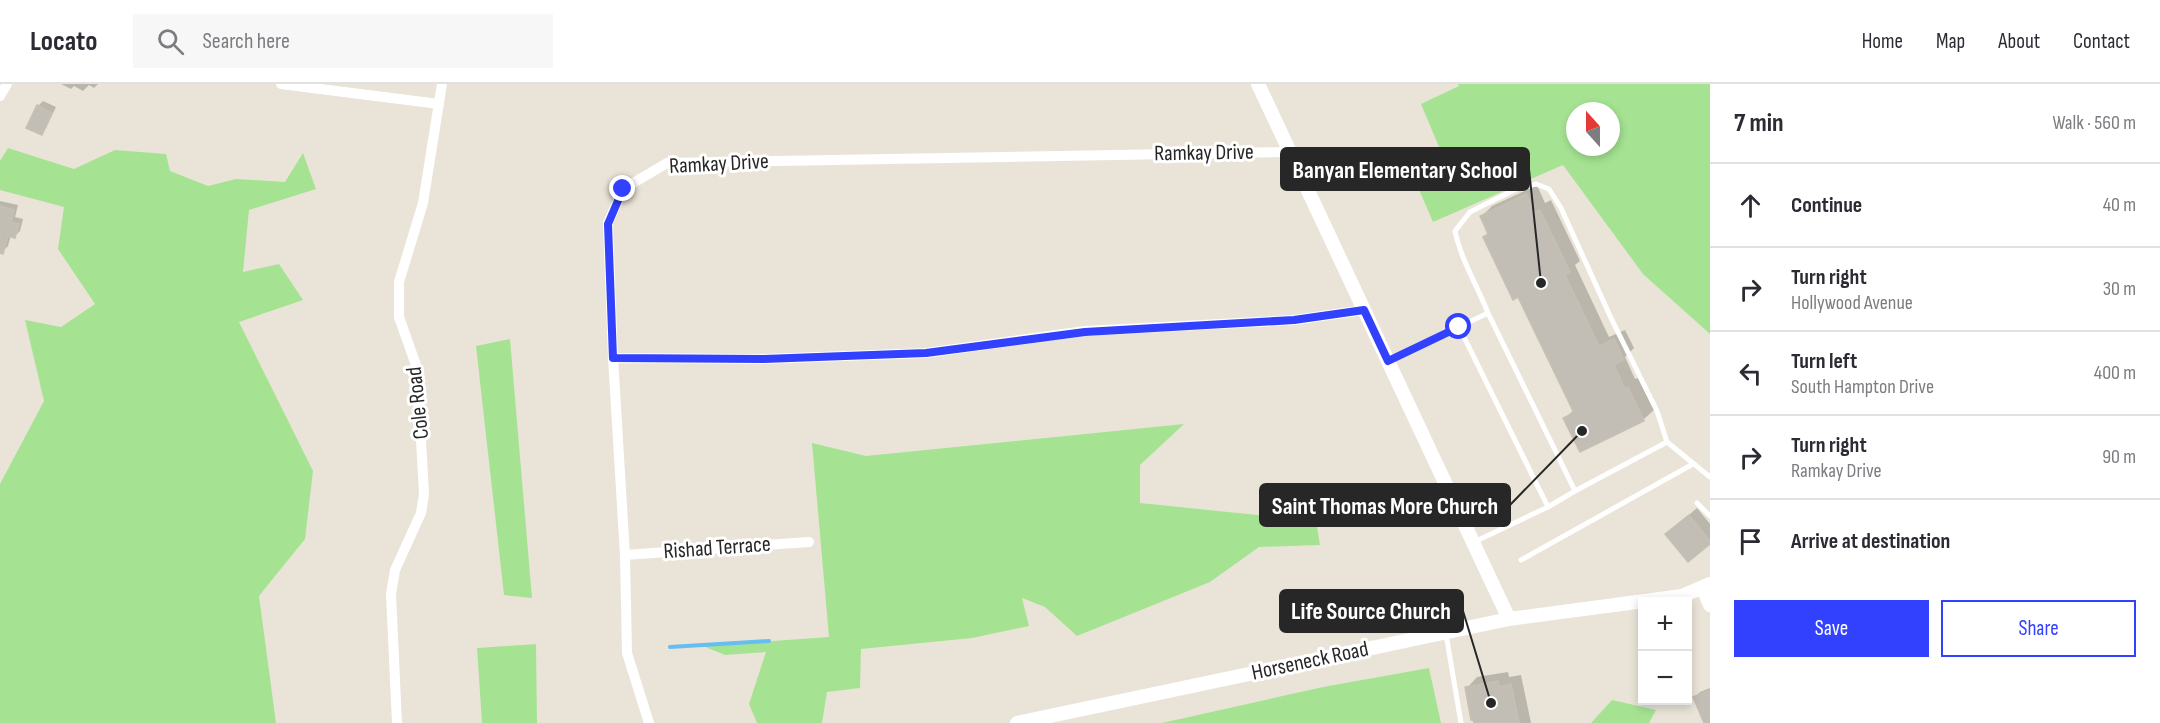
<!DOCTYPE html>
<meta charset="utf-8">
<style>
:root{--surface:#fff;--page:#f7f7f7;--text:#2b2b33;--muted:#7c7c81;--line:#e1e1e2;--accent:#3141fe}
body{margin:0;font-family:"Sofia Sans Condensed",sans-serif;background:var(--page);color:var(--text)}
.controls{position:absolute;right:18px;bottom:18px;display:grid;overflow:hidden;border-radius:0px;box-shadow:0 3px 9px #0003}
.controls button{width:54px;height:54px;display:grid;place-items:center;padding:0;border:0;border-bottom:2px solid var(--line);background:var(--surface);color:var(--text);font:30px sans-serif}
.compass{position:absolute;left:1566px;top:18px;width:54px;height:54px;border-radius:50%;background:var(--surface);box-shadow:0 3px 9px #0003;rotate:339deg}
.stop{position:absolute;width:18px;height:18px;margin:-14px;border:4px solid #3141fe;border-radius:50%;background:#fff}
.stop.end{background:#3141fe;border-color:#fff;box-shadow:0 2px 6px #0008}
.list{margin:0;padding:0;list-style:none}
h2{display:flex;justify-content:space-between;align-items:center;height:78px;margin:0;padding:0 24px;font-size:26px}
h2 small{font-size:20px;font-weight:400;color:var(--muted)}
.list li{display:grid;grid-template-columns:39px 1fr auto;gap:18px;align-items:center;box-sizing:border-box;height:84px;padding:0 24px;border-top:2px solid var(--line)}
.list b{display:block;font-size:22px;white-space:nowrap}
.list p{margin:0;font-size:20px;white-space:nowrap;color:var(--muted)}
.list em{font-size:20px;font-style:normal;color:var(--muted)}
.actions{display:flex;gap:12px;padding:18px 24px}
.actions a{flex:1;padding:14px 0;border:2px solid var(--accent);border-radius:0px;text-align:center;font-size:21px;color:var(--accent)}
.actions .main{background:var(--accent);color:#fff}
.icon{flex:none;width:33px;height:33px;fill:none;stroke:currentColor;stroke-width:2;stroke-linecap:round;stroke-linejoin:round}
.map{position:relative;flex:none;width:1710px;height:639px;overflow:hidden}
header{display:flex;align-items:center;gap:36px;box-sizing:border-box;height:84px;padding:0 30px;background:var(--surface);border-bottom:2px solid var(--line)}
header strong{font-size:28px}
nav{display:flex;gap:33px;margin-inline-start:auto;font-size:21px}
.search{width:420px;height:54px;background:var(--page);display:flex;align-items:center;gap:15px;box-sizing:border-box;padding:0 21px;border-radius:0px;color:var(--muted);font-size:22px}
main{display:flex}
aside{flex:1;background:var(--surface)}
.map>svg:first-child{display:block}
.green{fill:#a5e392;fill-rule:evenodd}
.shadow{fill:#0003}
.lines{fill:none;stroke-linecap:round;stroke-linejoin:round}
.stream{stroke:#66bdf1;stroke-width:4}
.building{fill:#c2beb5;stroke:#c5c0b2;stroke-width:1.5}
.service{stroke:#fff;stroke-width:5}
.minor{stroke:#fff;stroke-width:10}
.tertiary{stroke:#fff;stroke-width:14}
.route{stroke:#3141fe;stroke-width:8}
.labels{text-anchor:middle;dominant-baseline:central;stroke-width:6;stroke-linejoin:round;paint-order:stroke}
.street-label{font-size:22px;fill:#272727;stroke:#fff}
.leader{fill:none;stroke:#272727;stroke-width:2}
.callout-dot{fill:#272727;stroke:#fff;stroke-width:2}
.callout{fill:#272727;stroke:#272727;stroke-width:2}
.callout-label{font-size:24px;text-anchor:middle;font-weight:bold;fill:#fff}
</style>
<header>
<strong>Locato</strong>
<div class="search"><svg class="icon" aria-label="search" viewBox="0 0 24 24"><circle cx="10" cy="10" r="6"/><path d="M15 15l6 6"/></svg>Search here</div>
<nav><a>Home</a><a>Map</a><a>About</a><a>Contact</a></nav>
</header>
<main>
<div class="map">
<svg width="1710" height="639" viewBox="0 0 1710 639">
<rect width="100%" height="100%" fill="#eae4d8"/>
<path class="green" d="M1458,0H1710V250L1643,190L1563,81L1433,138L1410,85L1442,70L1421,20L1459,2ZM1575,27H1611V63H1575Z
M8,64L74,85L115,66L166,70L170,87L208,102L236,95L285,98L303,69L316,105L249,126L243,188L279,180L303,216L239,238L313,387L305,455L259,512L276,639H0V400L44,317L25,236L61,243L95,220L58,165L64,123L0,106V77Z
M510,255L532,514L504,511L476,262Z
M1184,340L1140,381V419L1316,437L1320,461L1259,463L1210,498L1077,552L1045,523L1022,514L1029,542L972,554L861,565L860,604L827,608L822,639H757L749,620L766,568L725,571L703,562L829,553L812,359L866,372Z
M536,560L537,639H482L477,564Z
M1429,584L1441,639H1162L1323,603Z
M1612,616L1656,626L1649,639H1591Z"/>
<path class="shadow" d="M61,0H98L94,4L89,1L83,7L74,2L71,5Z
M43,17L56,23L46,44L42,49L38,22Z
M1537,101L1545,119L1551,116L1580,177L1575,181L1609,253L1625,246L1634,264L1625,273L1635,295L1638,294L1654,326L1643,336L1565,334L1574,326L1519,211L1485,153L1489,149L1481,133L1492,122Z
M0,117L18,121L15,133L23,135L20,147L15,152L11,151L8,162L3,167L0,166Z
M1697,424L1710,440V458L1675,443Z
M1508,588L1509,593L1521,591L1531,639H1475L1467,604L1477,593Z
M1710,604V632L1695,613L1700,608Z"/>
<g class="lines">
<path class="stream" d="M670,563L769,557"/>
</g>
<path class="building" d="M37,21L52,29L42,51L26,44Z
M1526,110L1535,128L1540,126L1570,188L1565,191L1599,262L1614,255L1624,276L1614,281L1625,305L1628,303L1644,337L1580,368L1563,334L1574,329L1518,213L1513,216L1483,153L1488,150L1480,132Z
M0,122L14,126L11,138L19,140L15,154L8,152L3,170L0,169Z
M1689,431L1710,457V460L1688,478L1665,450Z
M1498,597L1499,603L1511,600L1519,639H1474L1473,636H1471L1465,603Z
M1710,606V639H1704L1693,613Z"/>
<g class="lines">
<path class="service" d="M1488,229C1477,201 1461,176 1455,147L1470,128L1516,105L1536,100L1549,105L1561,124L1611,234L1657,327L1667,358
M1459,243L1548,423L1575,407
M1390,276L1488,229L1575,407L1667,358L1710,393
M1697,419L1710,432
M1474,458L1548,423
M1521,476L1693,380
M1446,550L1461,639"/>
<path class="minor" d="M281,0L439,20
M0,12L7,0
M613,274L764,275L926,269L1085,247L1294,236L1364,226
M625,471L809,458
M397,639L391,510L395,486L421,429L424,410L417,284L399,233V198L423,119L442,0
M649,639L627,569L625,471L613,274L608,139L623,105L667,79L1290,68"/>
<path class="tertiary" d="M1258,0L1509,535
M1703,504L1710,521
M1017,639L1509,535L1682,512L1710,500"/>
</g>
<g class="lines">
<path class="route" d="M623,105L608,140L613,274L764,275L926,269L1085,248L1294,236L1364,226L1388,277L1459,243"/>
</g>
<g class="labels">
<g class="street-label">
<text transform="translate(1204 69) rotate(-1)">Ramkay Drive</text>
<text transform="translate(719 80) rotate(-3)">Ramkay Drive</text>
<text transform="translate(418 319) rotate(-96)">Cole Road</text>
<text transform="translate(717 464) rotate(-4)">Rishad Terrace</text>
<text transform="translate(1310 577) rotate(-12)">Horseneck Road</text>
</g>
</g>
<path class="leader" d="M1541 199L1529 85M1582 347L1510 421M1491 619L1463 527"/>
<g class="callout-dot">
<circle cx="1541" cy="199" r="6"/>
<circle cx="1582" cy="347" r="6"/>
<circle cx="1491" cy="619" r="6"/>
</g>
<g class="callout">
<rect x="1281" y="64" width="248" height="42" rx="6"/>
<rect x="1260" y="400" width="250" height="42" rx="6"/>
<rect x="1280" y="506" width="183" height="42" rx="6"/>
</g>
<g class="callout-label">
<text x="1405" y="94">Banyan Elementary School</text>
<text x="1385" y="430">Saint Thomas More Church</text>
<text x="1371" y="535">Life Source Church</text>
</g>
</svg>
<div class="controls">
<button>+</button>
<button>−</button>
</div>
<svg class="compass" viewBox="-18 -18 36 36"><path d="M0-13l5 13h-10z" fill="#e53935"/><path d="M0 13l5-13h-10z" fill="#7c7c81"/></svg>
<div class="stop" style="left:1459px;top:243px"></div>
<div class="stop end" style="left:623px;top:105px"></div>
</div>
<aside>
<h2>7 min<small>Walk · 560 m</small></h2>
<ul class="list">
<li><svg class="icon" aria-label="ahead" viewBox="0 0 24 24"><path d="M12 20V5M6 11l6-6 6 6"/></svg><div><b>Continue</b></div><em>40 m</em></li>
<li><svg class="icon" aria-label="right" viewBox="0 0 24 24"><path d="M7 20v-9h11M14 6l5 5-5 5"/></svg><div><b>Turn right</b><p>Hollywood Avenue</p></div><em>30 m</em></li>
<li><svg class="icon" aria-label="left" viewBox="0 0 24 24"><path d="M17 20v-9H6M10 6l-5 5 5 5"/></svg><div><b>Turn left</b><p>South Hampton Drive</p></div><em>400 m</em></li>
<li><svg class="icon" aria-label="right" viewBox="0 0 24 24"><path d="M7 20v-9h11M14 6l5 5-5 5"/></svg><div><b>Turn right</b><p>Ramkay Drive</p></div><em>90 m</em></li>
<li><svg class="icon" aria-label="arrive" viewBox="0 0 24 24"><path d="M6 21V4h12l-3 4 3 4H6"/></svg><div><b>Arrive at destination</b></div></li>
</ul>
<div class="actions"><a class="main">Save</a><a>Share</a></div>
</aside>
</main>
